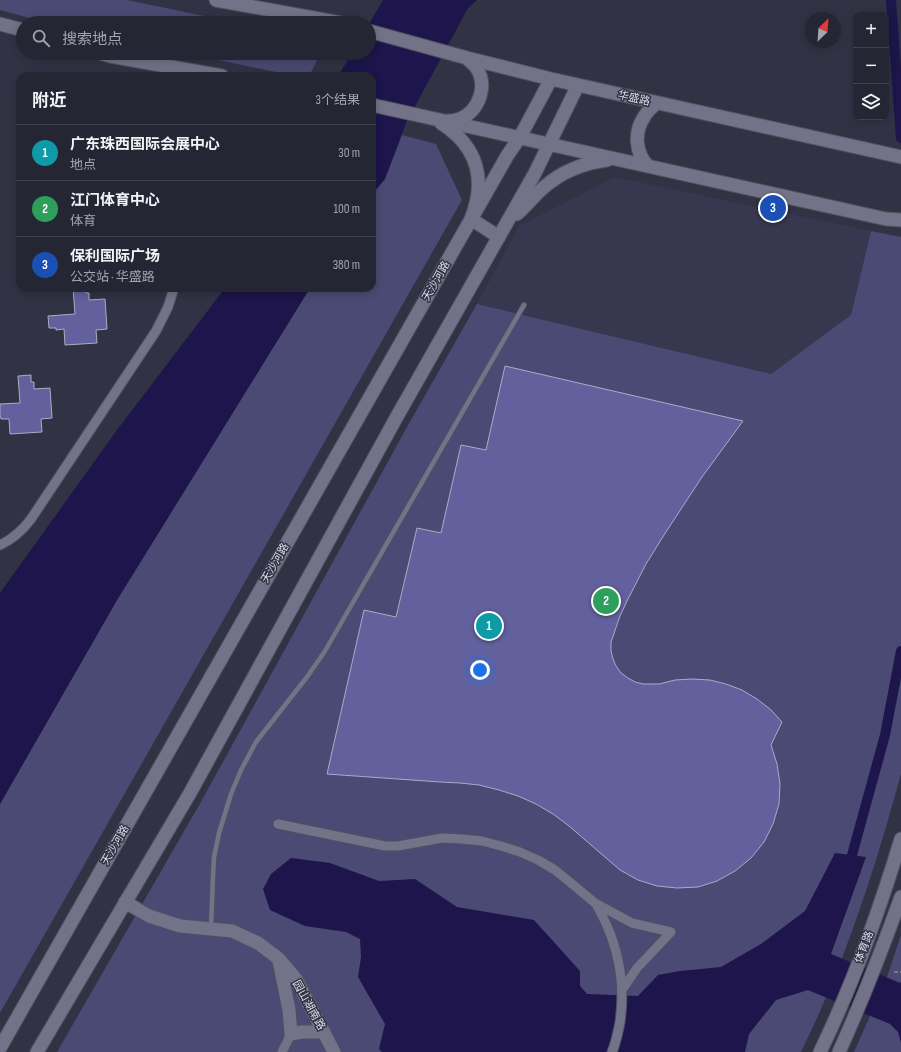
<!DOCTYPE html>
<html lang="zh">
<meta charset="utf-8">
<style>
:root{--surface:#252633;--page:#31323f;--text:#f1f3f6;--muted:#a3a5ac;--line:#42434e;--accent:#8c9099}
body{margin:0;font-family:"Sofia Sans Condensed","Noto Sans SC",sans-serif;background:var(--page);color:var(--text)}
.controls{position:absolute;right:12px;top:12px;display:grid;overflow:hidden;border-radius:8px;box-shadow:0 2px 10px #0003}
.controls button{width:36px;height:36px;display:grid;place-items:center;padding:0;border:0;border-bottom:1px solid var(--line);background:var(--surface);color:var(--text);font:20px sans-serif}
.compass{position:absolute;left:805px;top:12px;width:36px;height:36px;border-radius:50%;background:var(--surface);box-shadow:0 2px 10px #0003;rotate:25deg}
.you{position:absolute;left:480px;top:670px;width:14px;height:14px;margin:-10px;border:3px solid #fff;border-radius:50%;background:#1a73e8;box-shadow:0 0 0 6px #1a73e833}
.badge{display:grid;place-items:center;width:26px;height:26px;border-radius:50%;background:var(--accent);color:#fff;font-size:13px;font-weight:700}
.pin{position:absolute;translate:-50% -50%;border:2px solid #fff;box-shadow:0 1px 4px #0006}
.list{margin:0;padding:0;list-style:none}
h2{display:flex;justify-content:space-between;align-items:center;height:52px;margin:0;padding:0 16px;font-size:17px}
h2 small{font-size:13px;font-weight:400;color:var(--muted)}
.list li{display:grid;grid-template-columns:26px 1fr auto;gap:12px;align-items:center;box-sizing:border-box;height:56px;padding:0 16px;border-top:1px solid var(--line)}
.list b{display:block;font-size:15px;white-space:nowrap}
.list p{margin:0;font-size:13px;white-space:nowrap;color:var(--muted)}
.list em{font-size:13px;font-style:normal;color:var(--muted)}
.icon{flex:none;width:22px;height:22px;fill:none;stroke:currentColor;stroke-width:2;stroke-linecap:round;stroke-linejoin:round}
.map{position:relative;flex:none;width:901px;height:1052px;overflow:hidden}
.search{position:absolute;background:var(--surface);box-shadow:0 2px 10px #0003;left:16px;top:16px;width:360px;height:44px;display:flex;align-items:center;gap:10px;box-sizing:border-box;padding:0 14px;border-radius:22px;color:var(--muted);font-size:15px}
.panel{position:absolute;background:var(--surface);box-shadow:0 2px 10px #0003;left:16px;top:72px;width:360px;height:220px;border-radius:12px}
.map>svg:first-child{display:block}
.built{fill:#373750}
.green{fill:#4a4a74}
.water{fill:#1d154b}
.lines{fill:none;stroke-linecap:round;stroke-linejoin:round}
.canal{stroke:#1d154b;stroke-width:10}
.building{fill:#62619e;stroke:#abacc4}
.lane-casing{stroke:#50505f;stroke-width:6}
.street-casing{stroke:#50505f;stroke-width:11}
.secondary-casing{stroke:#50505f;stroke-width:15}
.path{stroke:#888998;stroke-width:1.5;stroke-dasharray:4 2;stroke-linecap:butt}
.lane{stroke:#727388;stroke-width:4.5}
.street{stroke:#727388;stroke-width:9}
.secondary{stroke:#727388;stroke-width:13}
.labels{text-anchor:middle;dominant-baseline:central;stroke-width:3;stroke-linejoin:round;paint-order:stroke}
.street-label{font-size:11px;fill:#dcdde9;stroke:#313244}
</style>
<div class="map">
<svg width="901" height="1052" viewBox="0 0 901 1052">
<rect width="100%" height="100%" fill="#313244"/>
<path class="built" d="M615,177L871,231L851,315L771,374L477,304L519,226Z"/>
<path class="green" d="M0,0H127L238,23H48L0,10Z
M184,53H321L309,76H295Z
M402,135L436,144L462,200L0,1013V804L117,600L310,288H372V194L385,179Z
M871,231L901,237V774C875,869 845,963 801,1052H57L202,800L407,427L477,304L771,374L851,315Z
M901,935V1052H854L886,980Z"/>
<path class="water" d="M383,0H477L468,8L406,123L385,179L372,194V76H338L352,53H369V24Z
M222,288H310L117,600L0,804V593L117,430L222,292Z
M835,853L866,857L831,954L900,983L901,982V1043L898,1032L890,1024L808,990L776,1000L749,1034L745,1052H382L379,1049L385,1024L358,977L361,957L360,939L346,932L305,926L270,910L263,889L271,874L291,858L330,863L379,881L415,879L457,907L534,920L580,971V986L587,994L638,996L658,975L680,971L721,967L761,944L805,911Z"/>
<g class="lines">
<path class="canal" d="M891,0L901,138
M852,855L885,735L901,651"/>
</g>
<path class="building" d="M73,288H86V293H89V300L105,299L107,329L96,330L97,343L65,345L64,329L56,330V328H49L48,316L75,314Z
M505,366L743,421L702,477L664,535L646,564L628,599L620,616L611,642V651L613,659L616,666L621,673L628,678L635,682L643,684H659L675,680L692,679L710,680L726,684L742,690L757,699L771,710L782,722L771,745L777,764L780,784L779,804L773,824L764,842L751,858L735,871L717,881L698,887L677,888L657,886L638,880L620,870L569,826L553,814L536,804L518,796L499,790L479,785L460,783L440,782L327,774L364,610L396,617L417,528L441,533L461,445L486,450Z
M31,375V382H34V389L50,388L52,418L41,419L42,432L10,434L9,419H1V417H0V404L20,403L18,376Z"/>
<g class="lines">
<g class="lane-casing">
<path id="lane" d="M211,927L213,876L214,857L219,833L231,794L241,770L256,742L307,677L325,651L524,305"/>
</g>
<g class="street-casing">
<path id="street" d="M0,545C13,539 22,531 31,519L156,331L168,307L174,288
M278,824L385,846H398L442,838L462,839L482,841L501,846L520,852L538,860L555,870L571,883L595,903L632,923L671,932L637,968L622,990
M596,904C617,940 626,980 620,1022C618,1032 616,1043 612,1052
M282,1052L291,1034"/>
</g>
<g class="secondary-casing">
<path id="secondary" d="M216,0L341,23
M0,24L23,30
M369,31L467,58L551,79L901,157
M100,53L110,56L222,76
M372,105L886,219L901,220
M448,121C452,121 457,120 460,119C480,110 488,85 476,67C473,63 469,61 467,58
M441,123C477,146 487,179 471,219L499,237
M648,166C635,153 634,132 644,117C647,111 652,107 657,103
M517,214C526,206 534,196 543,188C561,172 583,163 607,160
M125,902L149,916L180,926L232,931L258,943L279,959L296,979L334,1052
M279,961L289,1010L291,1034L302,1032H324
M0,1048L507,156L520,137L551,79
M37,1052L190,793L395,420L535,173L578,85
M820,1052C853,984 879,912 901,839
M839,1052C862,1001 882,950 901,897"/>
</g>
<path class="path" d="M894,972H901"/>
<use href="#lane" class="lane"/>
<use href="#street" class="street"/>
<use href="#secondary" class="secondary"/>
</g>
<g class="labels">
<g class="street-label">
<text transform="translate(634 98) rotate(13)">华盛路</text>
<text transform="translate(436 281) rotate(-60)">天沙河路</text>
<text transform="translate(275 563) rotate(-60)">天沙河路</text>
<text transform="translate(115 845) rotate(-60)">天沙河路</text>
<text transform="translate(864 947) rotate(-69)">体育路</text>
<text transform="translate(309 1005) rotate(61)">园山湖南路</text>
</g>
</g>
</svg>
<div class="controls">
<button>+</button>
<button>−</button>
<button><svg class="icon" aria-label="layers" viewBox="0 0 24 24"><path d="M12 4l9 5-9 5-9-5zM3 14l9 5 9-5"/></svg></button>
</div>
<svg class="compass" viewBox="-18 -18 36 36"><path d="M0-13l5 13h-10z" fill="#e53935"/><path d="M0 13l5-13h-10z" fill="#a3a5ac"/></svg>
<div class="you"></div>
<div class="pin badge" style="left:489px;top:626px;background:#0f9aa8">1</div>
<div class="pin badge" style="left:606px;top:601px;background:#2e9e5b">2</div>
<div class="pin badge" style="left:773px;top:208px;background:#1a4fb4">3</div>
<div class="search"><svg class="icon" aria-label="search" viewBox="0 0 24 24"><circle cx="10" cy="10" r="6"/><path d="M15 15l6 6"/></svg>搜索地点</div>
<section class="panel">
<h2>附近<small>3个结果</small></h2>
<ul class="list">
<li><span class="badge" style="background:#0f9aa8">1</span><div><b>广东珠西国际会展中心</b><p>地点</p></div><em>30 m</em></li>
<li><span class="badge" style="background:#2e9e5b">2</span><div><b>江门体育中心</b><p>体育</p></div><em>100 m</em></li>
<li><span class="badge" style="background:#1a4fb4">3</span><div><b>保利国际广场</b><p>公交站 · 华盛路</p></div><em>380 m</em></li>
</ul>
</section>
</div>
